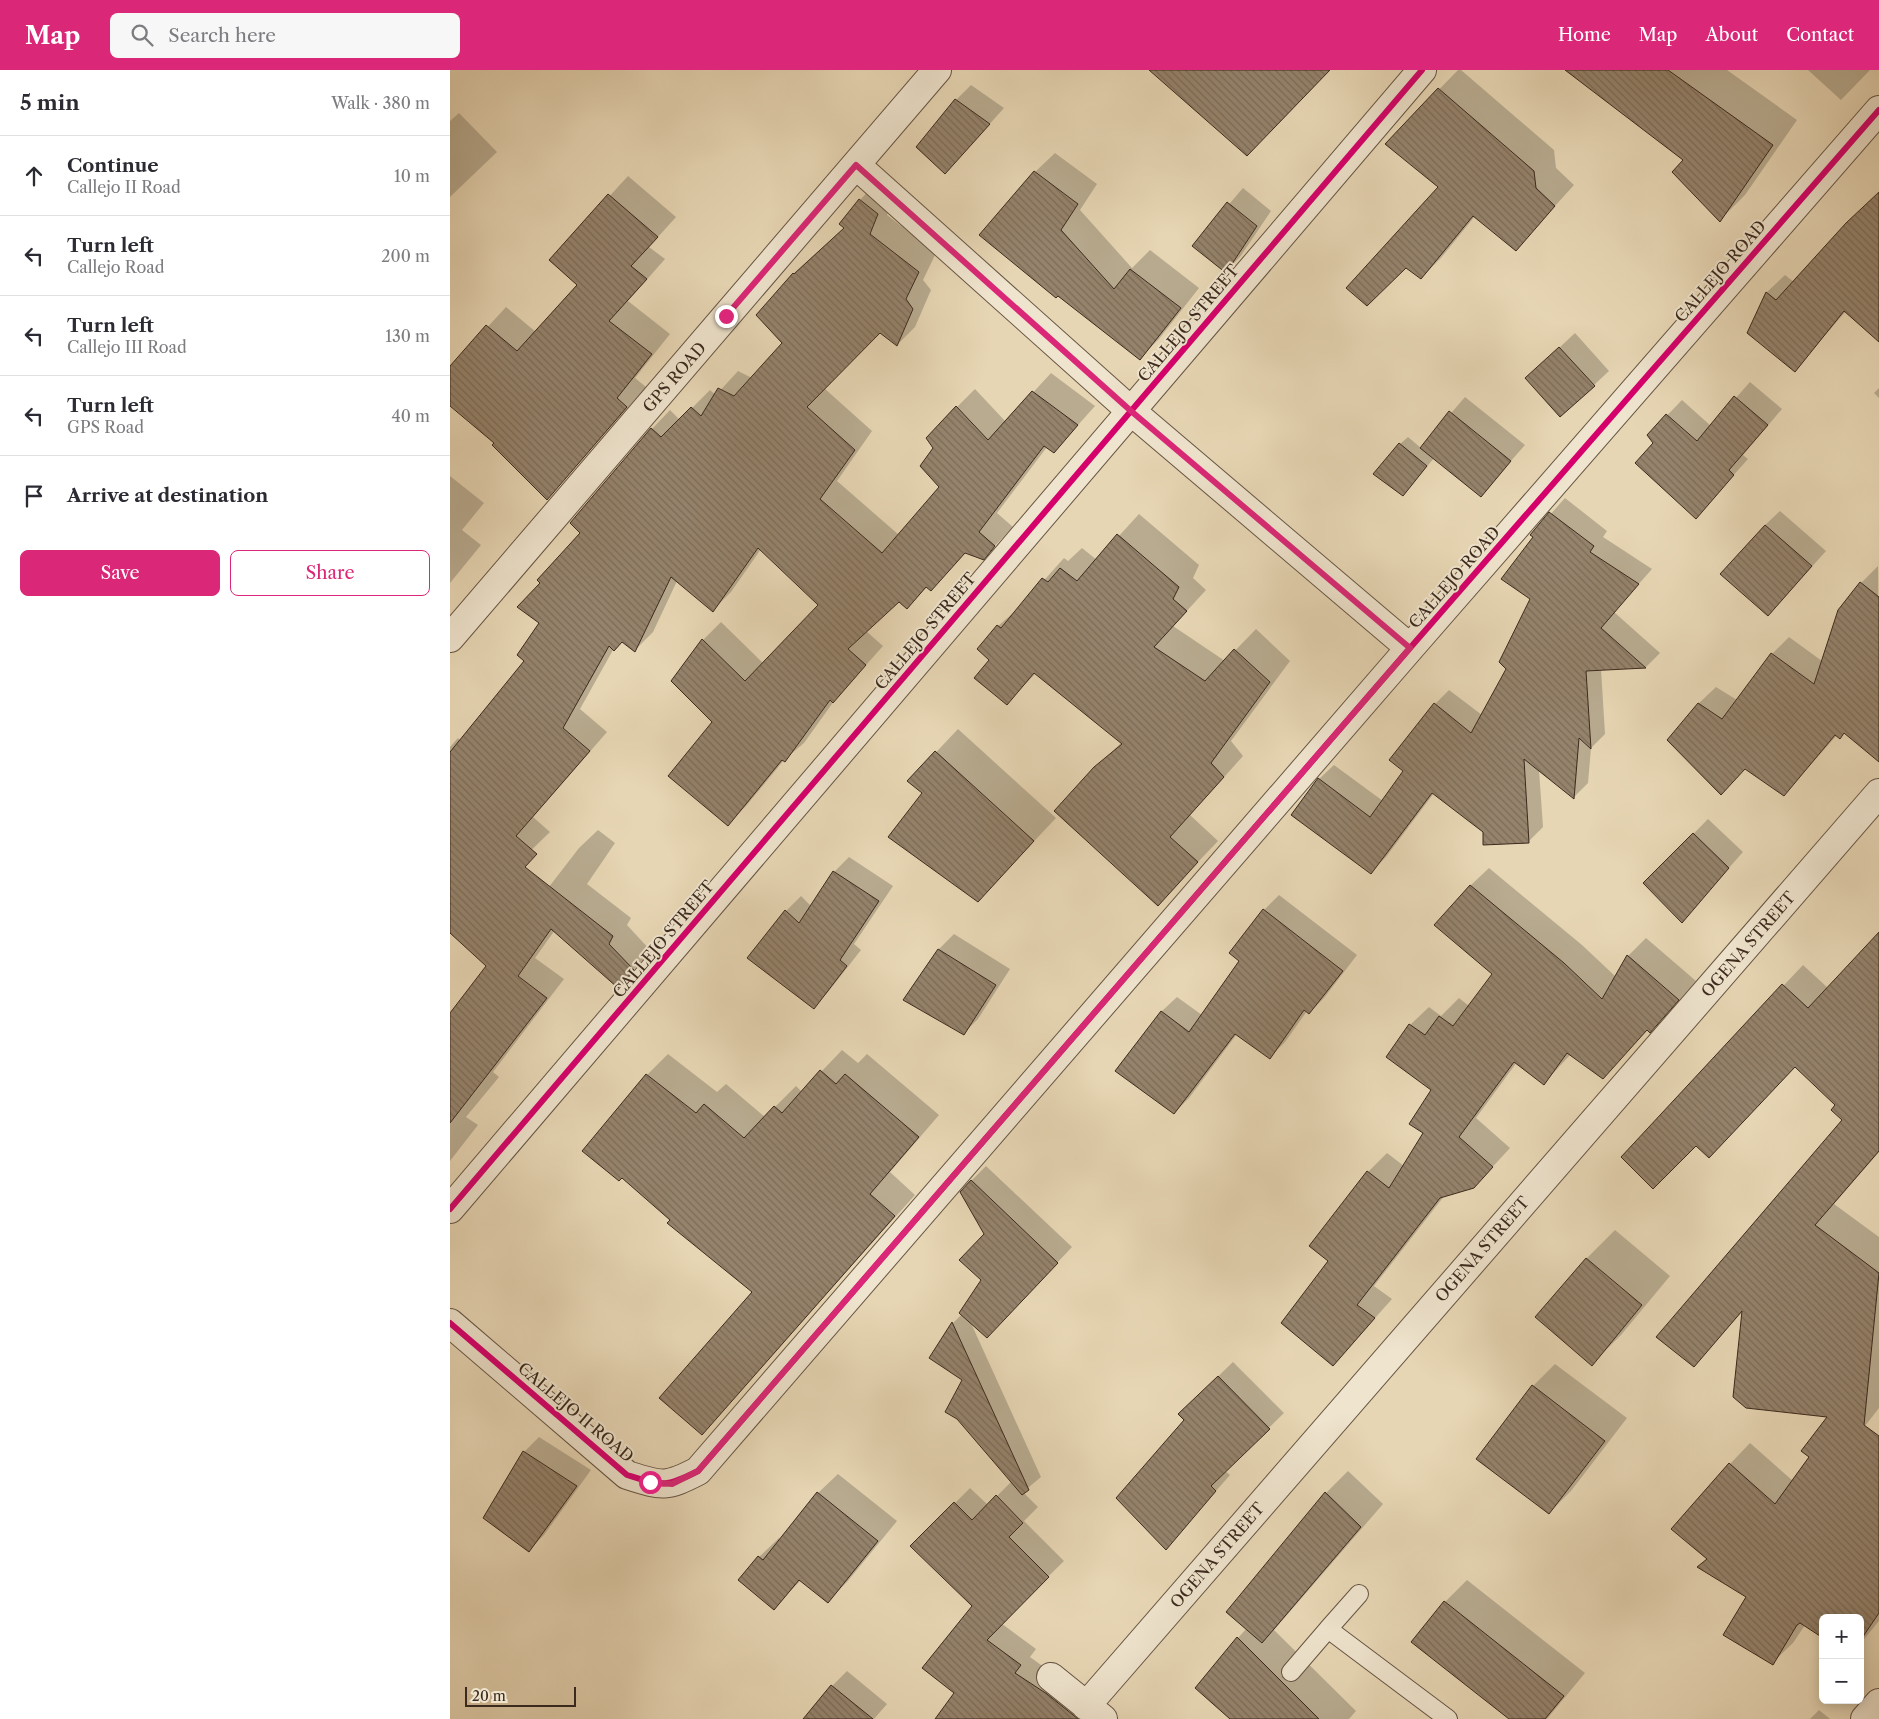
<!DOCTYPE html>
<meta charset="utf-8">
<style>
:root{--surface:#fff;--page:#f7f7f7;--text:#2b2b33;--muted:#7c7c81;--line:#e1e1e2;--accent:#db2777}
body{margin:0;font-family:"Libre Caslon Text",serif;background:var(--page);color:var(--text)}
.controls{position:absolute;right:15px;bottom:15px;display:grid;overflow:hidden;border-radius:8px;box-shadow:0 2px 12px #0003}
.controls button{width:45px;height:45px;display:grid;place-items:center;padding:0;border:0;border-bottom:1px solid var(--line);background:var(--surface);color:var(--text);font:25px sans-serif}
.scale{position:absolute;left:15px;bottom:12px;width:111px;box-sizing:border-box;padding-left:5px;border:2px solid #3c2a1e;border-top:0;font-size:14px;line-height:18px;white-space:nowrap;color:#3c2a1e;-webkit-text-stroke:4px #efe4ce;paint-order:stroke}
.stop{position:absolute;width:15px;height:15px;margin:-11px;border:4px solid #db2777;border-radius:50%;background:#fff}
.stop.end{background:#db2777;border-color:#fff;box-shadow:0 1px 5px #0008}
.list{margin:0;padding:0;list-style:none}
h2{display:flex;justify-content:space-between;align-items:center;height:65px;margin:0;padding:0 20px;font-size:21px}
h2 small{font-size:16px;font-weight:400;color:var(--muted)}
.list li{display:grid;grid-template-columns:32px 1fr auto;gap:15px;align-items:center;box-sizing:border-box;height:80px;padding:0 20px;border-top:1px solid var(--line)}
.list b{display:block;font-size:19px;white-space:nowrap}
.list p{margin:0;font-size:16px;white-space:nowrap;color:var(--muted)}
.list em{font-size:16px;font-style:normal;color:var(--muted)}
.actions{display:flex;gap:10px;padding:15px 20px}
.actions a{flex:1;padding:11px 0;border:1px solid var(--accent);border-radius:8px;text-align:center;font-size:18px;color:var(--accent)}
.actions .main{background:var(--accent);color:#fff}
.icon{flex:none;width:28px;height:28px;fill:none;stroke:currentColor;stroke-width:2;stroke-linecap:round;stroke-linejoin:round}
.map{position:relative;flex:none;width:1429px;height:1649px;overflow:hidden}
header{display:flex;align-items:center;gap:30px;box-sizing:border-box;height:70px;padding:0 25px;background:var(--accent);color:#fff}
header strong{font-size:24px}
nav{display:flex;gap:28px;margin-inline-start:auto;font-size:18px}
.search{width:350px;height:45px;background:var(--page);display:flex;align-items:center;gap:12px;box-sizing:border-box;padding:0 18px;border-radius:8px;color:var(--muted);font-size:19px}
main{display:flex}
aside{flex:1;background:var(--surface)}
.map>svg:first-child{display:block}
.shadow{fill:#0003}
.building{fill:url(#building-back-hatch);stroke:#3c2a1e}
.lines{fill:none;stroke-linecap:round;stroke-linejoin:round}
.lane-casing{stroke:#675544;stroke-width:20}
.street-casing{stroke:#675544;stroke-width:30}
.lane{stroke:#efe4ce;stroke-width:18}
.street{stroke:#efe4ce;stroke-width:28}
.cycleway-casing{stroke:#efe4ce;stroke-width:9}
.cycleway{stroke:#d6006c;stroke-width:6}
.route{stroke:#db2777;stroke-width:6}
.labels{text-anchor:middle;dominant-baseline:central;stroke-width:4;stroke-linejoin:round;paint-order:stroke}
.street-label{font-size:16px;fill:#3c2a1e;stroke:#efe4ce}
</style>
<header>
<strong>Map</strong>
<div class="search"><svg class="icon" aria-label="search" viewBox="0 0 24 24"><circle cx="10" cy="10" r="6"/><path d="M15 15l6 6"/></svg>Search here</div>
<nav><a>Home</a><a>Map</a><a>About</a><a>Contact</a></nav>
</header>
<main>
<aside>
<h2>5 min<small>Walk · 380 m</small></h2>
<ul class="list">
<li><svg class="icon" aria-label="ahead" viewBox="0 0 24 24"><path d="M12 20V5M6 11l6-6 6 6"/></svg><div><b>Continue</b><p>Callejo II Road</p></div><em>10 m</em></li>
<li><svg class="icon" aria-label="left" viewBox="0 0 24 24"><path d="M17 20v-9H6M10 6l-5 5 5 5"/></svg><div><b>Turn left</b><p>Callejo Road</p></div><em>200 m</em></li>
<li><svg class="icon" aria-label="left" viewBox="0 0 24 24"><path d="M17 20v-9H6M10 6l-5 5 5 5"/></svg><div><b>Turn left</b><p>Callejo III Road</p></div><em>130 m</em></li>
<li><svg class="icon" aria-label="left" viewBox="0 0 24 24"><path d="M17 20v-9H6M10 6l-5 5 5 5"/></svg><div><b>Turn left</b><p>GPS Road</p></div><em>40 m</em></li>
<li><svg class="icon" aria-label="arrive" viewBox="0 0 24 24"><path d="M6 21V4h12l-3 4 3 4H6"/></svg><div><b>Arrive at destination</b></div></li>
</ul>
<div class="actions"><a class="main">Save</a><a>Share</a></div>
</aside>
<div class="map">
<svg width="1429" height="1649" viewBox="0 0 1429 1649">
<defs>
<pattern id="building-back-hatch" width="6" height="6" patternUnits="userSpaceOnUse" patternTransform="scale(1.25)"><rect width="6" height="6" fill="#95836c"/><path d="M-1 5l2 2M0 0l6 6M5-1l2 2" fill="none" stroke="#7b6b58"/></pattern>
</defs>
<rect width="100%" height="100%" fill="#e7d6b4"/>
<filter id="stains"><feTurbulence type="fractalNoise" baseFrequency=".004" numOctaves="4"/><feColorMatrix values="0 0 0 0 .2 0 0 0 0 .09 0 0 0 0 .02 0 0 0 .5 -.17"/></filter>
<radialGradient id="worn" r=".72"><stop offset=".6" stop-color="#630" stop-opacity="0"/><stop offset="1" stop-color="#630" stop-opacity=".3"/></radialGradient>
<path class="shadow" d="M1008,0H1011L1104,80L1106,98L1124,115L1066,179L1025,146L991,188L971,208L989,117L937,73Z
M1115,0H1277L1347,50L1295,125L1270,150L1235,89Z
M1358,0H1420L1391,30Z
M521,15L554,38L510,87L506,30Z
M9,43L47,82L0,127V51Z
M605,83L647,114L630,140L682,198L700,180L749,218L709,269L690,288L607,225L585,102Z
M178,106L226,147L199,177L215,189L178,231L220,264L185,308L196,317L97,429L46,373L0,334V298L56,237L86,262L128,215L101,190Z
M428,111L446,125L437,145L486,183L473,210L481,220L465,257L447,275L430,261L374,318L422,361L387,411L449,465L490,417L485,378L507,337L525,319L556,352L601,303L645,336L604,382L597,377L547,443L563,457L533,488L516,482L481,519L478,516L457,538L449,530L416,561L433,576L384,631L354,673L334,690L296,736L278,754L253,570L271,552L314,594L370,535L311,479L281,522L263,540L227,511L203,562L185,580L173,571L163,580L130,639L157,662L83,747L100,762L0,859V677L8,668L11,671L75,591L91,553L92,513L132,463L202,359L220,340L230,350L260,320L266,325L288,301L302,308L334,273L308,245L344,203L395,157L410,130Z
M793,118L821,141L790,187L775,202L744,175Z
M1429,123V252L1396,241L1345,300L1299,263L1317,222L1335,205L1344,212Z
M1125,263L1159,301L1144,315L1077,308Z
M1300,312L1332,339L1293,385L1298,389L1246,447L1205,373L1198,365L1232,330L1261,356Z
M1429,318V328L1424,323Z
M1015,327L1075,375L1030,426L984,388L960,417L950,374L958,367L971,378Z
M0,406L34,433L12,460L31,475L0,513Z
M1115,428L1157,461L1153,467L1202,499L1164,542L1210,583L1196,597L1151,599L1155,664L1141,678L1138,713L1124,727L1089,700L1093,757L1078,772L1034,762L984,723L936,787L921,802L869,709L884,695L933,731L955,701L985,634L999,620L1032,645L1058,598L1081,529L1085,466L1082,465Z
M1330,441L1376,481L1332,530L1315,455Z
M689,444L749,495L743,508L756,520L723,556L775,591L806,559L840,591L781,671L793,686L740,745L768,771L728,813L645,698L672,672L586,603L557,633L541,590L548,556L570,537L614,488L618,491L632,478L647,490Z
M1428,496L1429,682L1395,662L1390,667L1387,665L1334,725L1248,634L1266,617L1287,630L1322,584L1339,567L1372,591L1411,513Z
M508,659L606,748L528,831L474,723L459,711Z
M1258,749L1293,782L1232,851L1195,813Z
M148,760L165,773L137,814L181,848L177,855L201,881L168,916L105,860L85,888L114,909L43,1002L49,1007L16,1047L28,1055L0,1091V945L129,778Z
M399,787L443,816L404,874L411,880L378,922L364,937L336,841L351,826L361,836L384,802Z
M1039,798L1132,875L1166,907L1178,886L1196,868L1246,911L1218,943L1200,961L1198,959L1153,1007L1121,984L1094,1013L1067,992L1026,1048L1060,1078L1024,1117L995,1125L924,1216L942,1229L883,1295L880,1190L861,1176L918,1102L937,1083L954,1096L975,1062L983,1019L960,955L979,937L991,946L1009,928L1019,936L1043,904L1020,816Z
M829,825L907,885L874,928L859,943L857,941L835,972L820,987L787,964L739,1028L724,1043L667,1001L712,941L727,927L752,945L791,890L814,840Z
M504,864L560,899L528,949L513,964L455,930L489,879Z
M1429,864V1082L1384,1134L1429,1167V1338L1415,1356L1429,1370V1551L1410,1574V1548H1373L1355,1555L1343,1573L1322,1593L1298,1527L1249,1497L1257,1488L1280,1394L1300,1373L1343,1411L1361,1387L1380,1346L1293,1241L1244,1295L1394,1050L1387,1035L1346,996L1246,1074L1172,1087L1353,895L1378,918Z
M392,980L408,993L417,984L489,1045L440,1102L465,1125L252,1363L304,1222L222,1149L197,1005L218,984L267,1022L276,1014L315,1047L346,1016L352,1022Z
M536,1096L622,1177L552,1251H520L591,1407L573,1422L588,1437L574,1451L614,1491L551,1553L586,1579L580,1587L634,1626V1649H505L506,1623L523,1536L462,1476L520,1418L538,1435L562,1411L513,1309L480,1287L503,1253L512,1244L532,1210L536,1164L521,1111Z
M1165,1160L1220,1206L1171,1265L1142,1294L1137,1188Z
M783,1292L834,1343L775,1401L780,1405L716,1478L735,1350L729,1344Z
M1105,1294L1177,1348L1121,1421L1099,1443L1083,1316Z
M89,1367L141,1400L94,1465L79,1480L74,1382Z
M898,1401L933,1434L824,1560L906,1641L899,1649H782L788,1568L797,1558L876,1423Z
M388,1404L447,1451L397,1512L378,1531L351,1510L324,1538L309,1487L329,1468L331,1470L368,1423Z
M1017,1510L1135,1603L1097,1649H1061L995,1532Z
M397,1601L437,1634L424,1649H368L382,1616Z
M1369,1640L1380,1649H1360Z"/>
<path class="building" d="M699,0H880L797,86Z
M1115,0H1218L1323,75L1270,152L1222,102L1233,90Z
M988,18L1084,101L1086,118L1105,136L1066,181L1023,146L971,209L956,198L917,236L896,218L988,117L935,74Z
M505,29L540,54L495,104L466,77Z
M584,101L628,134L611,160L664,219L680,199L731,238L690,290L608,226L606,228L529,165Z
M1429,122V272L1394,241L1345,302L1297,263L1316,222L1326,230L1396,153Z
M158,124L208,167L181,196L197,209L159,251L202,284L167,328L177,337L97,430L42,375L44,373L0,336V296L36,255L67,281L127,215L99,190Z
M409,129L428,144L420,164L469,202L456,229L463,239L447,276L430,263L357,337L405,380L370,429L432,483L489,417L470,396L483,378L476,368L506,336L538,370L582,321L628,355L604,383L594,376L529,462L545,476L534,490L515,483L481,521L476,517L457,539L449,532L398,579L416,595L383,633L380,630L335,692L332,690L278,756L218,706L262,652L221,611L252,569L295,611L368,535L308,478L263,542L221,507L185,582L172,572L164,581L159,576L113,658L140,681L66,766L87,784L75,797L163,866L159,874L184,900L168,918L101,859L68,906L97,928L0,1053V943L36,896L0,863V682L74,591L67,585L89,553L67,537L90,513L87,510L130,463L120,453L201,358L211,367L241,337L251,346L268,318L284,326L332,273L306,245L343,203L344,204L394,158L389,154Z
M777,132L807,156L776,203L742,176Z
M1109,277L1145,316L1110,347L1075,308Z
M1284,326L1318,355L1279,400L1284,405L1246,449L1185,393L1203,373L1197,365L1216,344L1247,371Z
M999,341L1061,391L1031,427L970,378Z
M949,373L977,396L953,426L923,404Z
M1099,442L1144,476L1140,482L1189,514L1151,558L1196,598L1136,601L1141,679L1129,668L1124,729L1074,689L1079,773L1033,775V762L982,723L921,804L841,745L868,708L920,747L953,701L939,690L984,633L1021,663L1056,599L1049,592L1080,529L1051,509L1083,467L1080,465Z
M1315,455L1362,496L1318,546L1270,504Z
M667,464L729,517L723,529L737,541L704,577L755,611L784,579L820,612L761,693L774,707L720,767L748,792L708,836L604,741L644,697L672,674L584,603L557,635L524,608L539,590L527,579L547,555L551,558L592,508L598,512L610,498L627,511Z
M1410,512L1429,527V692L1394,663L1390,669L1385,665L1334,726L1295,699L1271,725L1217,670L1248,633L1272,649L1321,583L1364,614L1388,540Z
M485,681L584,771L528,832L438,767L472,723L457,711Z
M1243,763L1279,798L1232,853L1193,813Z
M383,801L429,831L390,890L397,896L364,939L297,888L335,840L349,853Z
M1020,815L1114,893L1152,929L1177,885L1229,930L1200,963L1197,960L1153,1009L1117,983L1094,1015L1064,992L1009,1067L1043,1097L1024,1118L990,1128L907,1235L925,1248L883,1296L831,1253L878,1191L859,1176L917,1101L939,1118L973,1063L959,1054L981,1020L936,987L959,954L975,965L989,946L1003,956L1042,904L984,855Z
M813,839L893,901L859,944L854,940L820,989L785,964L724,1044L665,1001L711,941L739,962L789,891L779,883Z
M1429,862V1081L1365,1155L1429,1203L1414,1355L1429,1366V1543L1410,1571V1548H1373V1568L1350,1553L1347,1555L1323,1595L1273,1565L1296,1527L1247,1497L1257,1489L1221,1459L1279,1393L1325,1434L1359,1387L1351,1381L1377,1347L1296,1338L1283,1327L1292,1241L1244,1297L1206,1267L1392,1050L1381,1040L1385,1035L1345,997L1259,1088L1246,1076L1203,1119L1171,1087L1332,914L1358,938Z
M488,879L546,915L514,965L453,930Z
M370,1000L386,1014L395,1004L469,1067L420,1124L445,1146L252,1365L209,1328L302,1222L217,1153L220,1150L172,1108L169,1111L132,1081L196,1004L246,1043L254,1034L294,1068L324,1036L332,1043Z
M521,1110L608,1193L537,1268L509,1243L531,1210L509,1190L534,1164L510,1122Z
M1136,1188L1192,1235L1142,1296L1085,1247Z
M502,1252L579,1420L572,1425L507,1349L495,1342L512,1310L479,1288Z
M768,1306L820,1359L761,1416L766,1421L716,1480L666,1428L734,1350L728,1344Z
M1082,1315L1155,1371L1099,1444L1026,1389Z
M73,1381L127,1416L79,1482L33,1448Z
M367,1422L428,1471L378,1533L349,1510L324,1540L288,1510L308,1486L313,1490Z
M875,1422L911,1457L812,1573L776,1542Z
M546,1425L573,1453L559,1467L599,1507L537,1570L571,1595L565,1603L597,1624L628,1649H485L504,1623L472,1598L522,1536L460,1476L504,1432L522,1450Z
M994,1531L1114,1626L1095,1649H1059L961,1572Z
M787,1567L869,1649H780L745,1618Z
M381,1615L423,1649H353Z"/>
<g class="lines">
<g class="lane-casing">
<path id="lane" d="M878,1559L909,1524
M841,1602L878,1559L998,1649"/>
</g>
<g class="street-casing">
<path id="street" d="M406,95L681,341L960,578
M0,568L487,0
M0,1139L972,0
M0,1253L177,1405C212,1416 215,1418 248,1401L960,578L1429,40
M601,1607L653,1649
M636,1636L1429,723
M1415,1649L1429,1633"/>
</g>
<use href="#lane" class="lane"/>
<use href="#street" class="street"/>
<g class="cycleway-casing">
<path id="cycleway" d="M0,1139L972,0
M0,1253L177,1405C212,1416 215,1418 248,1401L960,578L1429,40"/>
</g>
<use href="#cycleway" class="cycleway"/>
</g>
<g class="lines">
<path class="route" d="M200,1412L222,1414L248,1401L960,578L681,341L406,95L276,246"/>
</g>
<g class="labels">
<g class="street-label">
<text transform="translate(1270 201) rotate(-49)">CALLEJO ROAD</text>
<text transform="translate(738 253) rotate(-50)">CALLEJO STREET</text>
<text transform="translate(224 307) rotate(-49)">GPS ROAD</text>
<text transform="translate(1004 507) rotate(-49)">CALLEJO ROAD</text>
<text transform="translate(475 561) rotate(-50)">CALLEJO STREET</text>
<text transform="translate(213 869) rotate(-50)">CALLEJO STREET</text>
<text transform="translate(1298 874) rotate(-49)">OGENA STREET</text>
<text transform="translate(1032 1179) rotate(-49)">OGENA STREET</text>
<text transform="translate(126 1342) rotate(40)">CALLEJO II ROAD</text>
<text transform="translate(767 1485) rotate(-49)">OGENA STREET</text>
</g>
</g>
<rect width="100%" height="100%" filter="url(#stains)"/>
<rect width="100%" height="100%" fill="url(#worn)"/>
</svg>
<div class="controls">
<button>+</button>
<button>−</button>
</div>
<div class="scale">20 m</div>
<div class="stop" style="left:200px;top:1412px"></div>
<div class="stop end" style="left:276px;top:246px"></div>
</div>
</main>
